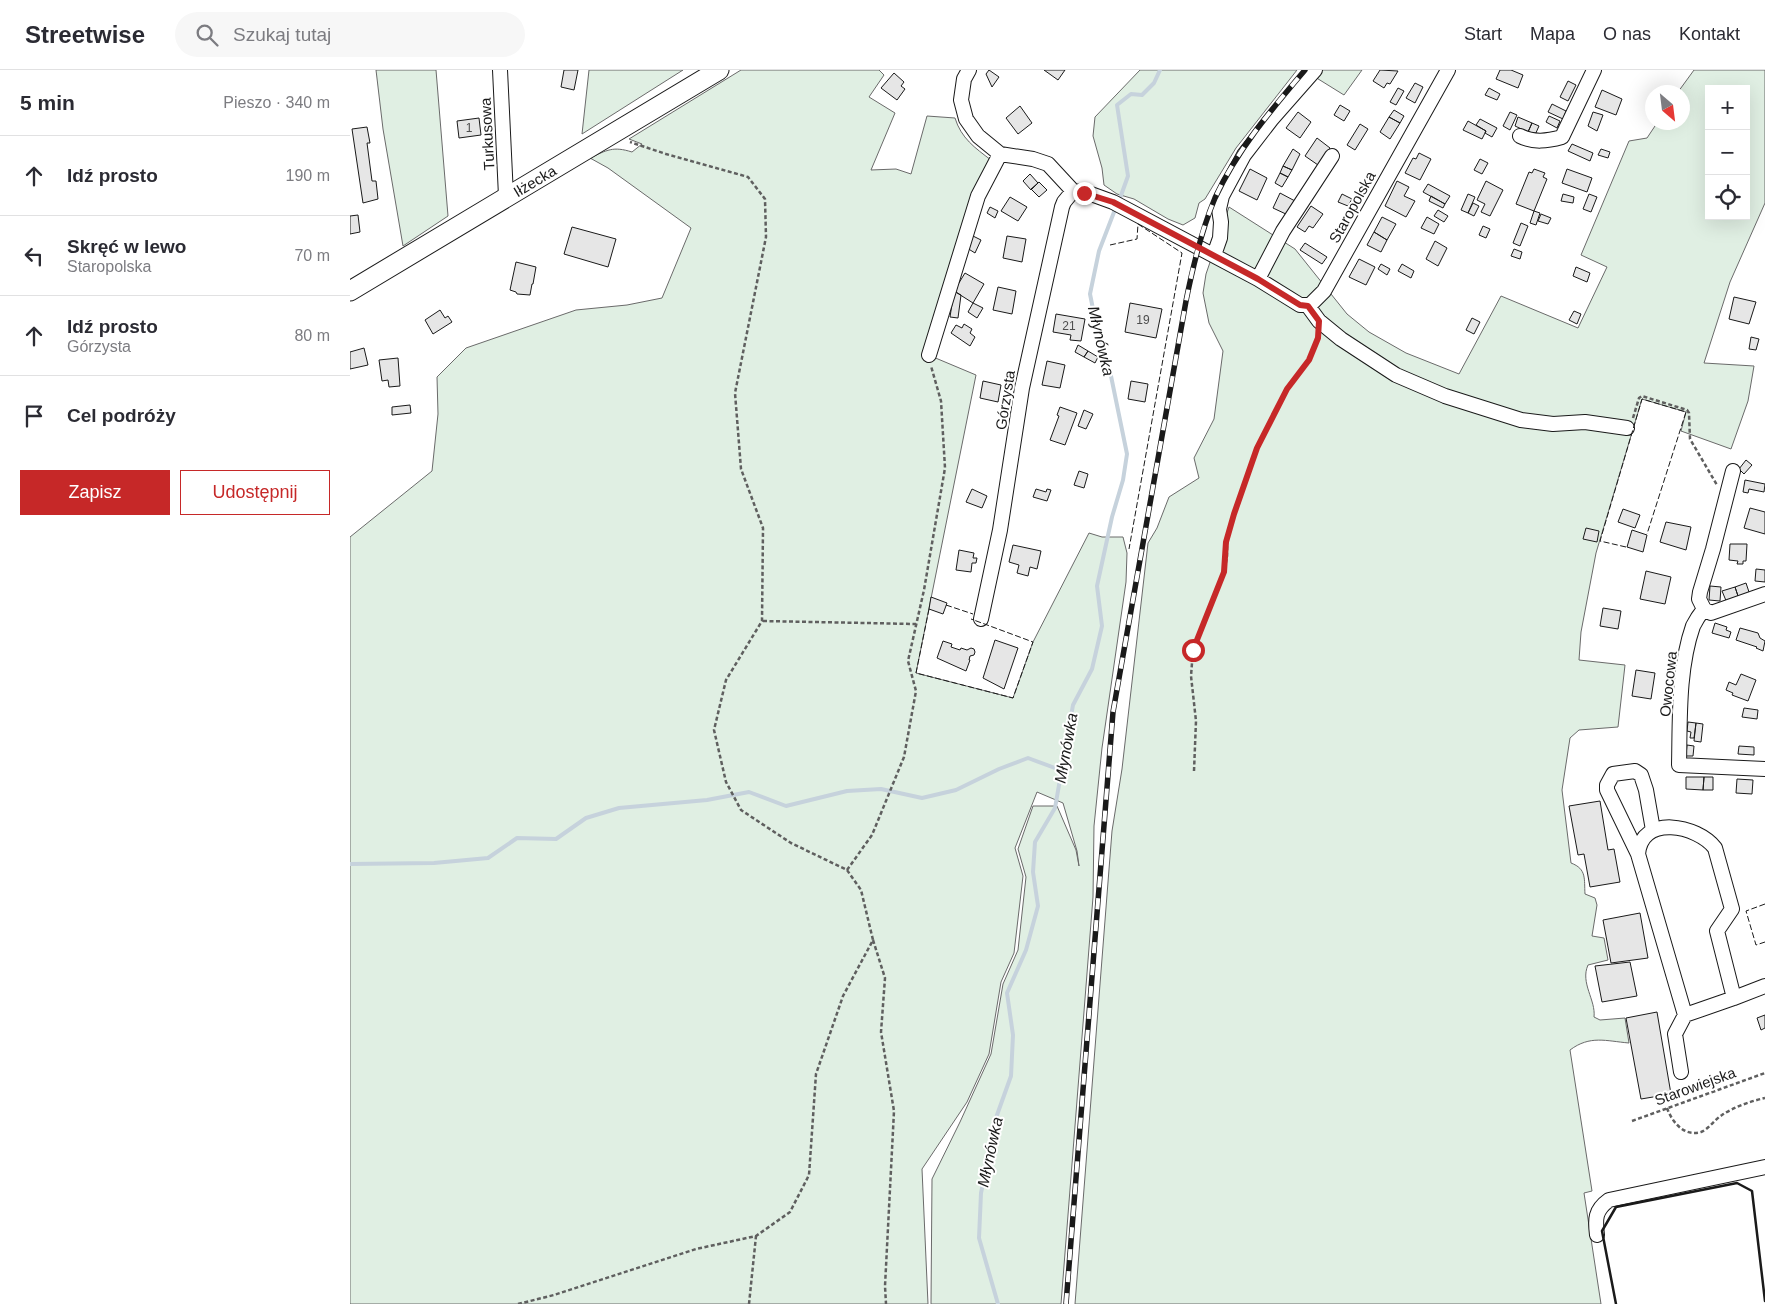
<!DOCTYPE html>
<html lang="pl">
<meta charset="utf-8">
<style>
:root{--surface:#fff;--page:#f7f7f7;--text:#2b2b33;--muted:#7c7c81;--line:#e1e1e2;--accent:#c62828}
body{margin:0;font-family:Arial,sans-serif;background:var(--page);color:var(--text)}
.controls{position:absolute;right:15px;top:15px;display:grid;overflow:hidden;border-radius:0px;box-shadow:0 5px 20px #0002}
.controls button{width:45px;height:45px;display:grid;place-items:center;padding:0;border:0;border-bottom:1px solid var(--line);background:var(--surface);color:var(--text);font:25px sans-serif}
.compass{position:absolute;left:1295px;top:15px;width:45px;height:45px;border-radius:50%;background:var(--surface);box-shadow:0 5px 20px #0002;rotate:152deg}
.stop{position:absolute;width:15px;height:15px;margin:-11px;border:4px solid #c62828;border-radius:50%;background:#fff}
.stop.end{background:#c62828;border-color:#fff;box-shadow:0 1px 5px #0008}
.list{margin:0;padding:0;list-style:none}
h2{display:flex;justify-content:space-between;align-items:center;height:65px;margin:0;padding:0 20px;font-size:21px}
h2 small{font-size:16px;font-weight:400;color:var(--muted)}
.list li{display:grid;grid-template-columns:32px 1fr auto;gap:15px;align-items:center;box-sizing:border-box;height:80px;padding:0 20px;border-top:1px solid var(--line)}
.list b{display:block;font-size:19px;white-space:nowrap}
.list p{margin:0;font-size:16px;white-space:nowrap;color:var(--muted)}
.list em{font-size:16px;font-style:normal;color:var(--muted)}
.actions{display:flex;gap:10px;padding:15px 20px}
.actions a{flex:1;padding:11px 0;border:1px solid var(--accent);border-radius:0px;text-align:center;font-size:18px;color:var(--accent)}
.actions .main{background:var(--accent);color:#fff}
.icon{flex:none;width:28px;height:28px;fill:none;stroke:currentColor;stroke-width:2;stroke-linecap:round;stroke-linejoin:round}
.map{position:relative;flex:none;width:1415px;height:1234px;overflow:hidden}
header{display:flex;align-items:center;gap:30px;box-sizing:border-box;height:70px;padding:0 25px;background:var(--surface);border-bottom:1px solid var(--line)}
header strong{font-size:24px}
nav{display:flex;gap:28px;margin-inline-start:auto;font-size:18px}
.search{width:350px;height:45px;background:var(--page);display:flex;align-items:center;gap:12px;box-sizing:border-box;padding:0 18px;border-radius:28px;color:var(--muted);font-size:19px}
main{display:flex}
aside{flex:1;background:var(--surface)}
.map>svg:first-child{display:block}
.green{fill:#e0efe3;stroke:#6a6a6a;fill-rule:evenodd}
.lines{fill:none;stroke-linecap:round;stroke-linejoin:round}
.stream{stroke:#c6d2dc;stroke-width:4}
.building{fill:#e6e6e6;stroke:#1a1a1a}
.minor-casing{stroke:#1a1a1a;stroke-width:16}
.major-casing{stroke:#1a1a1a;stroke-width:21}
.path{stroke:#5f5f5f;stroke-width:2.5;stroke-dasharray:4 2.5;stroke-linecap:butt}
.minor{stroke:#fff;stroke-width:14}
.major{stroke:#fff;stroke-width:19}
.rail-casing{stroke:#1a1a1a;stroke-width:5.5}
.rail{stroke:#fff;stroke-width:4;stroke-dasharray:11;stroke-linecap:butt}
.fence{stroke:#1a1a1a;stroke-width:1;stroke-dasharray:6 2.5;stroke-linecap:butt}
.wall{stroke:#1a1a1a;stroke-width:2.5}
.route{stroke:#c62828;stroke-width:6}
.labels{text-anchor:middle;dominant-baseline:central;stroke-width:4;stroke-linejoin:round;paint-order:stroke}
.number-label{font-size:12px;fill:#4d4d4d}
.street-label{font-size:15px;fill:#1a1a1a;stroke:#fff}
.water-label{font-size:16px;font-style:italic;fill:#1a1a1a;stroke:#fff}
</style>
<header>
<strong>Streetwise</strong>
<div class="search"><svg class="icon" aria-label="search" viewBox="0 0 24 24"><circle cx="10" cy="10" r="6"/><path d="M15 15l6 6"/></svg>Szukaj tutaj</div>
<nav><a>Start</a><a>Mapa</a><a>O nas</a><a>Kontakt</a></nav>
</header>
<main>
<aside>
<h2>5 min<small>Pieszo · 340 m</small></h2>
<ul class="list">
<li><svg class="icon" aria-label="ahead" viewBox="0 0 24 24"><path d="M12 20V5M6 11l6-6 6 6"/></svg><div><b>Idź prosto</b></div><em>190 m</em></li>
<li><svg class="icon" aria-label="left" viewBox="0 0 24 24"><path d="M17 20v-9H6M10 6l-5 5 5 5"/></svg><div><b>Skręć w lewo</b><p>Staropolska</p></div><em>70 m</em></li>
<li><svg class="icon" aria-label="ahead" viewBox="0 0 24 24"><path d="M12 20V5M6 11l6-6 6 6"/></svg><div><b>Idź prosto</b><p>Górzysta</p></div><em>80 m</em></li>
<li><svg class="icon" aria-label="arrive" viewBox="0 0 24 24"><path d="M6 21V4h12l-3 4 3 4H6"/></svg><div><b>Cel podróży</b></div></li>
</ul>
<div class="actions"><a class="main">Zapisz</a><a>Udostępnij</a></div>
</aside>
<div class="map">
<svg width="1415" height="1234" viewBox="0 0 1415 1234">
<rect width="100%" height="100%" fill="#fff"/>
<path class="green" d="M26,0H86L98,146L53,176L33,59Z
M239,0H333L232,64Z
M391,0H529L534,5L519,27L545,43L521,100L546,99L561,104L577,46L605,48C611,68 625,78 641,90L576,284L626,305L566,603L663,628L683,572L739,463L752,467H773L777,483L776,512L752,678L744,756L743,827L711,1234H581L582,1109L610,1052L641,984L653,914L668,880L676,807L668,779L683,736H707L726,780L729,796L727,781L713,733L687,722L665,778L673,806L664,883L651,912L639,984L617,1032L572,1099L578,1234H0V467L82,401L88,344L87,307L116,278L226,240L277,235L312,228L341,158L258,98L240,88C257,80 263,76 282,82L292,74L279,69Z
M790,0H947L886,78L855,129L849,133L845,148L833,155L818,149L784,129L767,124L754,115L752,98L743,66L745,47Z
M970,0H1012L994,25L965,7Z
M1344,0H1415V133L1380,212L1354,293L1404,296L1398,331L1381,379L1331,361L1336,342L1292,329L1246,483L1231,562L1229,590L1275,595L1268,657L1229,660L1220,668L1212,720L1221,793C1237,799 1234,809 1235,824L1245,828L1247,835L1242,866L1254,868L1258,890L1238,895C1230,913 1246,930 1244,947L1250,950L1275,948L1279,973C1256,971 1240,965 1220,980L1242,1121L1234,1123L1251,1234H725L762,761L772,699L798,473L807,458L819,427L849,408L844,388L864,349L873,281L859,253L853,223L856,204L879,137L945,179L997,244L1019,262L1056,283L1109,304L1151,226L1228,258L1257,197L1231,185L1279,71L1297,68L1307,53L1332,52V22H1328ZM1359,19H1396V146H1359Z"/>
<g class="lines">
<path class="stream" d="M769,131L778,106L767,35L781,24L792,25L804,13L810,0
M0,794L84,793L138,788L167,768L206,769L236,748L269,738L357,730L399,722L436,736L497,721L531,719L572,728L606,720L649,699L678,688L713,701
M648,1234L629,1168L631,1123L647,1045L661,1006L663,965L657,923L676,880L688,836L683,802L685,772L705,738L723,635L742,599L752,556L747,516L762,447L773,410L777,384L761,306L746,254L740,224L749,181L766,137"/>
</g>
<path class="building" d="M214,0H228L224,20L211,17Z
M639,0L649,7L642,17L636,4Z
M694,0H715L708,10Z
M1030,0L1048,1L1040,14L1037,13L1034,18L1023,11Z
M1150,0H1161L1173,5L1168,18L1146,9Z
M544,3L554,12L551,16L555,19L547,30L531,18Z
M1218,11L1226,15L1218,31L1210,27Z
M1065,13L1073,17L1065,33L1056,28Z
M1048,18L1054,21L1046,35L1040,32Z
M1139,18L1150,24L1147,30L1135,25Z
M1252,20L1272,29L1266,45L1245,37Z
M1202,34L1216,41L1213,49L1198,42Z
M990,35L1000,41L994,51L984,45Z
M670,36L682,53L668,64L656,48Z
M1044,40L1054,46L1050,53L1039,47Z
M948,42L961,52L950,68L936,58Z
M1160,42L1167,45L1160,60L1153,56Z
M1243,42L1253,45L1247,61L1238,56Z
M1199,46L1210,51L1207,58L1196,52Z
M1039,47L1050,53L1040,69L1030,62Z
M1168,47L1182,53L1178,62L1165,56Z
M129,48L131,65L109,68L107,51Z
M1130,49L1147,58L1142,67L1135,63L1136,61L1126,55Z
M1118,51L1136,61L1132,69L1113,60Z
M1182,53L1189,56L1185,65L1178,62Z
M1010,54L1018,59L1005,80L997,75Z
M17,57L20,73H17L22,111H26L28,129L13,133L2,59Z
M967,68L980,78L968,95L955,86Z
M1222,74L1243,83L1240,91L1218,81Z
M943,79L950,84L942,100L933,96Z
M1251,79L1260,82L1258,88L1248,85Z
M1069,83L1081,89L1070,110L1055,103L1063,88L1066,89Z
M1130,89L1138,93L1132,104L1124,100Z
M933,96L942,100L938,107L930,103Z
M900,99L917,108L907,130L889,121Z
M1184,99L1195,103L1193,107L1197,109L1184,141L1166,134L1179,102L1182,103Z
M1217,99L1242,108L1237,122L1212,113Z
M930,103L938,107L932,117L925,113Z
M680,104L688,113L681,120L673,111Z
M1047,111L1059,117L1054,126L1065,131L1056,147L1035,136Z
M1136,111L1153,120L1140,146L1131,142L1135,134L1127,130Z
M689,112L697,120L689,127L681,119Z
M1078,114L1100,126L1095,134L1073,122Z
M930,123L945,131L938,145L923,138Z
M992,124L1002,129L998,136L988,132Z
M1118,124L1125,127L1118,143L1111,140Z
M1213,124L1224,127L1223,133L1211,131Z
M1239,124L1247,127L1241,142L1233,139Z
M1081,126L1095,134L1093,138L1079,131Z
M660,127L677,137L668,151L651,141Z
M1123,133L1129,136L1124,146L1118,143Z
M961,136L973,144L963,158L959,156L955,162L947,157Z
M640,137L648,141L645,148L637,143Z
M1088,140L1098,146L1094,152L1084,146Z
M1184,141L1190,143L1186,155L1180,153Z
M1191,144L1201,148L1198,154L1188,151Z
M8,145L10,162L0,164V146Z
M1032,147L1046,154L1037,170L1024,162Z
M1077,147L1089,154L1084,164L1071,158Z
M1171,153L1178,156L1170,176L1163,173Z
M1133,156L1140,159L1136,168L1129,165Z
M222,157L266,169L258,197L214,184Z
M1024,162L1037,170L1031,182L1017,175Z
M621,165L631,170L625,183L617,178Z
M657,166L676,169L672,192L653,188Z
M1085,171L1097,178L1088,196L1076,189Z
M955,173L977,187L972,194L950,180Z
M1164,179L1172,182L1170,189L1161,186Z
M1009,189L1025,197L1016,215L999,207Z
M166,192L186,197L183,214H182L180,225L167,224L166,222L160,220Z
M1031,194L1040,199L1037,205L1028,199Z
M1052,194L1064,201L1061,208L1048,201Z
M1226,197L1240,203L1237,212L1223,206Z
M615,203L634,214L623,233L604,221Z
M648,217L666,221L662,244L643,240Z
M604,221L611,225L608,248L600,247Z
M1384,227L1406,232L1399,254L1379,249Z
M623,233L633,238L627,248L618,242Z
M780,233L812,239L806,268L775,262Z
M90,240L95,248L98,246L102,252L83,264L75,250Z
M1224,241L1231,244L1227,254L1219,250Z
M706,244L735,249L731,271L720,270L721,265L703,262Z
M1122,248L1130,252L1124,264L1116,260Z
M614,254L622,259L620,263L625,267L620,276L601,263L606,255L612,258Z
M1401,267L1409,269L1406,280L1399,279Z
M728,275L738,281L734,287L725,282Z
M14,278L18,295L0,299V282Z
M738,281L748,287L745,293L734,287Z
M48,288L50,316L39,317L38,310L32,311L29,290Z
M697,291L715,295L710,318L692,315Z
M633,311L651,315L648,332L630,328Z
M781,311L798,314L795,332L778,329Z
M60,335L61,343L42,345V337Z
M710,337L727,343L715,375L700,370L709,346L707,345Z
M734,340L743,344L736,359L728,356Z
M1396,390L1402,395L1394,404L1389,399Z
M729,401L738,404L734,418L724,415Z
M1395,410L1415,414L1414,422L1399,419L1398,423L1393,422Z
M622,419L637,426L632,438L616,432Z
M686,419L696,422L697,419L701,420L697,431L683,427Z
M1400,438L1415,442V464L1394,458Z
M1273,439L1290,445L1285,458L1268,452Z
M1316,452L1341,457L1336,480L1310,472Z
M1236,458L1249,461L1247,472L1233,469Z
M1282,460L1297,465L1293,482L1277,477Z
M1380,474H1397L1396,491H1393V494H1387L1388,491L1379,490Z
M663,475L691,481L687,499L680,497L678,506L667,503L669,495L659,492Z
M609,480L624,483L623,488H627L626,493H622L621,502L606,500Z
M1406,499L1415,500V512L1405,511Z
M1296,501L1321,507L1315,534L1290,529Z
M1396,513L1400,525L1389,529L1385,517Z
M1360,516L1371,517L1370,531L1359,530Z
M1385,517L1389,529L1377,533L1372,521Z
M581,527L597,533L593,544L579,539Z
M1253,538L1271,541L1268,559L1250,556Z
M1365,553L1377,557L1376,560L1381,562L1379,568L1362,563Z
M1390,558L1408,563L1410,568L1415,571L1413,581L1406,578L1407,577L1386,570Z
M645,570L668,578L654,619L633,608Z
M593,571L602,574L601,577L610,580L611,578L617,580L621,578L624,579L625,582L624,585L620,586L619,590H620L616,601L587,588Z
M1286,600L1305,603L1301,629L1282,626Z
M1391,604L1406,610L1398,631L1382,625L1383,623L1376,620L1379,612L1386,615Z
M1394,638L1408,640L1407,649L1392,647Z
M1338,652L1346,653L1344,668H1340L1341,662L1337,661Z
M1346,653L1353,654L1351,672L1344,671Z
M1337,675L1344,676L1343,686H1336Z
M1389,676L1404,677V685L1388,684Z
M1336,707H1354L1353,720L1336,719Z
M1354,707H1363V720H1353Z
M1387,709L1403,710L1402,724L1386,723Z
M1250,731L1258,780L1264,779L1270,812L1240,817L1234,784L1228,785L1219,736Z
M1290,843L1298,888L1261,893L1253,850Z
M1280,892L1287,926L1252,932L1245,896Z
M1307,942L1321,1024L1291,1029L1276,948Z
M1415,945V958L1411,960L1407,948Z"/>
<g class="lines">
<g class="minor-casing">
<path id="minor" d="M150,0L156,126
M619,0L614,9L611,30L616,49L628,66L650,84L683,89L698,94L723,121L741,124L763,132L908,209L950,235H960L974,221L1098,0
M1170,66C1184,73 1197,71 1212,67L1244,0
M864,185L870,168L871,152L869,139L872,126L894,85L921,50L965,0
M908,209L933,161L982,86
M958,236L969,251L991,269L1046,305L1095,326L1171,350L1203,354L1235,352L1277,358
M579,285L628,126L650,84
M1383,401L1363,479L1350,522L1349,529L1354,539L1361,543L1415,524
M1354,539C1350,544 1346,550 1343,556C1328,599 1330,650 1329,695L1415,699
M631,549L650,460L672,318L712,137L714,132L723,121
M1303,760L1296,720L1291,705L1285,701L1263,704L1257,715V720L1288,784L1335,945L1384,928
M1288,784C1292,744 1347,755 1365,778L1382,839L1367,861L1384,928L1415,916
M1331,1002L1325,964L1335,945
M1247,1165C1245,1149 1245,1140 1259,1130L1415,1097"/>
</g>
<g class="major-casing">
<g id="major">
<path id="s1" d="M0,221L369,0"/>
</g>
</g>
<path class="path" d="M1283,348L1289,328L1292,326L1337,340L1339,343L1340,369L1367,415
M413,551L566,554
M844,701L846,651L841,606L843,580L874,502L877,487V472L884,445L907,378L937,319L959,290L968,268
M497,800L522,765L554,687L566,621L558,591L574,520L595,398L591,331L581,296
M523,870L535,908L531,962L544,1041L535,1216L536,1234
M1317,1038C1322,1052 1334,1067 1351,1062C1359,1059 1365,1049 1372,1045C1384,1037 1401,1031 1415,1028
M1282,1051L1415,1003
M168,1234L204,1225L346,1179L406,1166L440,1142L459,1105L466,1004L493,926L523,870L511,820L497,800L441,773L391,740L376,712L364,660L376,610L412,551L413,458L391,399L385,323L416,167L415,129L398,107L316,84L280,72
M399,1234L406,1166"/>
<use href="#minor" class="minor"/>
<use href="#major" class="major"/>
<g class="rail-casing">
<path id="rail" d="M716,1234L763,642L836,231C843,196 851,161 865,128C887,80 921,40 955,0"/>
</g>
<use href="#rail" class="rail"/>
<path class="fence" d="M760,175L787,169L788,154L832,183L779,479
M1276,477L1250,471L1292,329L1336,342L1297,464
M596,535L623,544
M579,539L566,603L663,628L683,572L621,549
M1415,834L1396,841L1406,875L1415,872"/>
<path class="wall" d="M1266,1234L1252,1161L1266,1137L1387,1113L1402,1121L1415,1231"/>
</g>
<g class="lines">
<path class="route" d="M734,123L763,132L908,209L950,235L958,236L969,251L968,268L959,290L937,319L907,378L884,444L876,472L874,502L843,580"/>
</g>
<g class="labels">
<g class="number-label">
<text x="119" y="58">1</text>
<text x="793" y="250">19</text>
<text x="719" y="256">21</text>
</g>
<g class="street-label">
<text transform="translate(137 64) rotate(-93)">Turkusowa</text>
<text stroke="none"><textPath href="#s1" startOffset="215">Iłżecka</textPath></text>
<text transform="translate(1002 137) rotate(-61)">Staropolska</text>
<text transform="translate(655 330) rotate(-81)">Górzysta</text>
<text transform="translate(1318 614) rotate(-84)">Owocowa</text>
<text transform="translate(1345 1016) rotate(-20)">Starowiejska</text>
</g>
<g class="water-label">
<text transform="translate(751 271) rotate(77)">Młynówka</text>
<text transform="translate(716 678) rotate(-80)">Młynówka</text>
<text transform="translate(640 1082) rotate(-78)">Młynówka</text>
</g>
</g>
</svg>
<div class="controls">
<button>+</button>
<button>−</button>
<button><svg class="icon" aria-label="locate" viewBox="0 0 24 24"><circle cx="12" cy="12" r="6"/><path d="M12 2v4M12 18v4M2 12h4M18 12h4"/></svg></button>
</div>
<svg class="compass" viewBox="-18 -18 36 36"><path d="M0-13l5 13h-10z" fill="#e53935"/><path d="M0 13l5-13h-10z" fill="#7c7c81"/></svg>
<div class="stop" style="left:843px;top:580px"></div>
<div class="stop end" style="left:734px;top:123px"></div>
</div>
</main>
